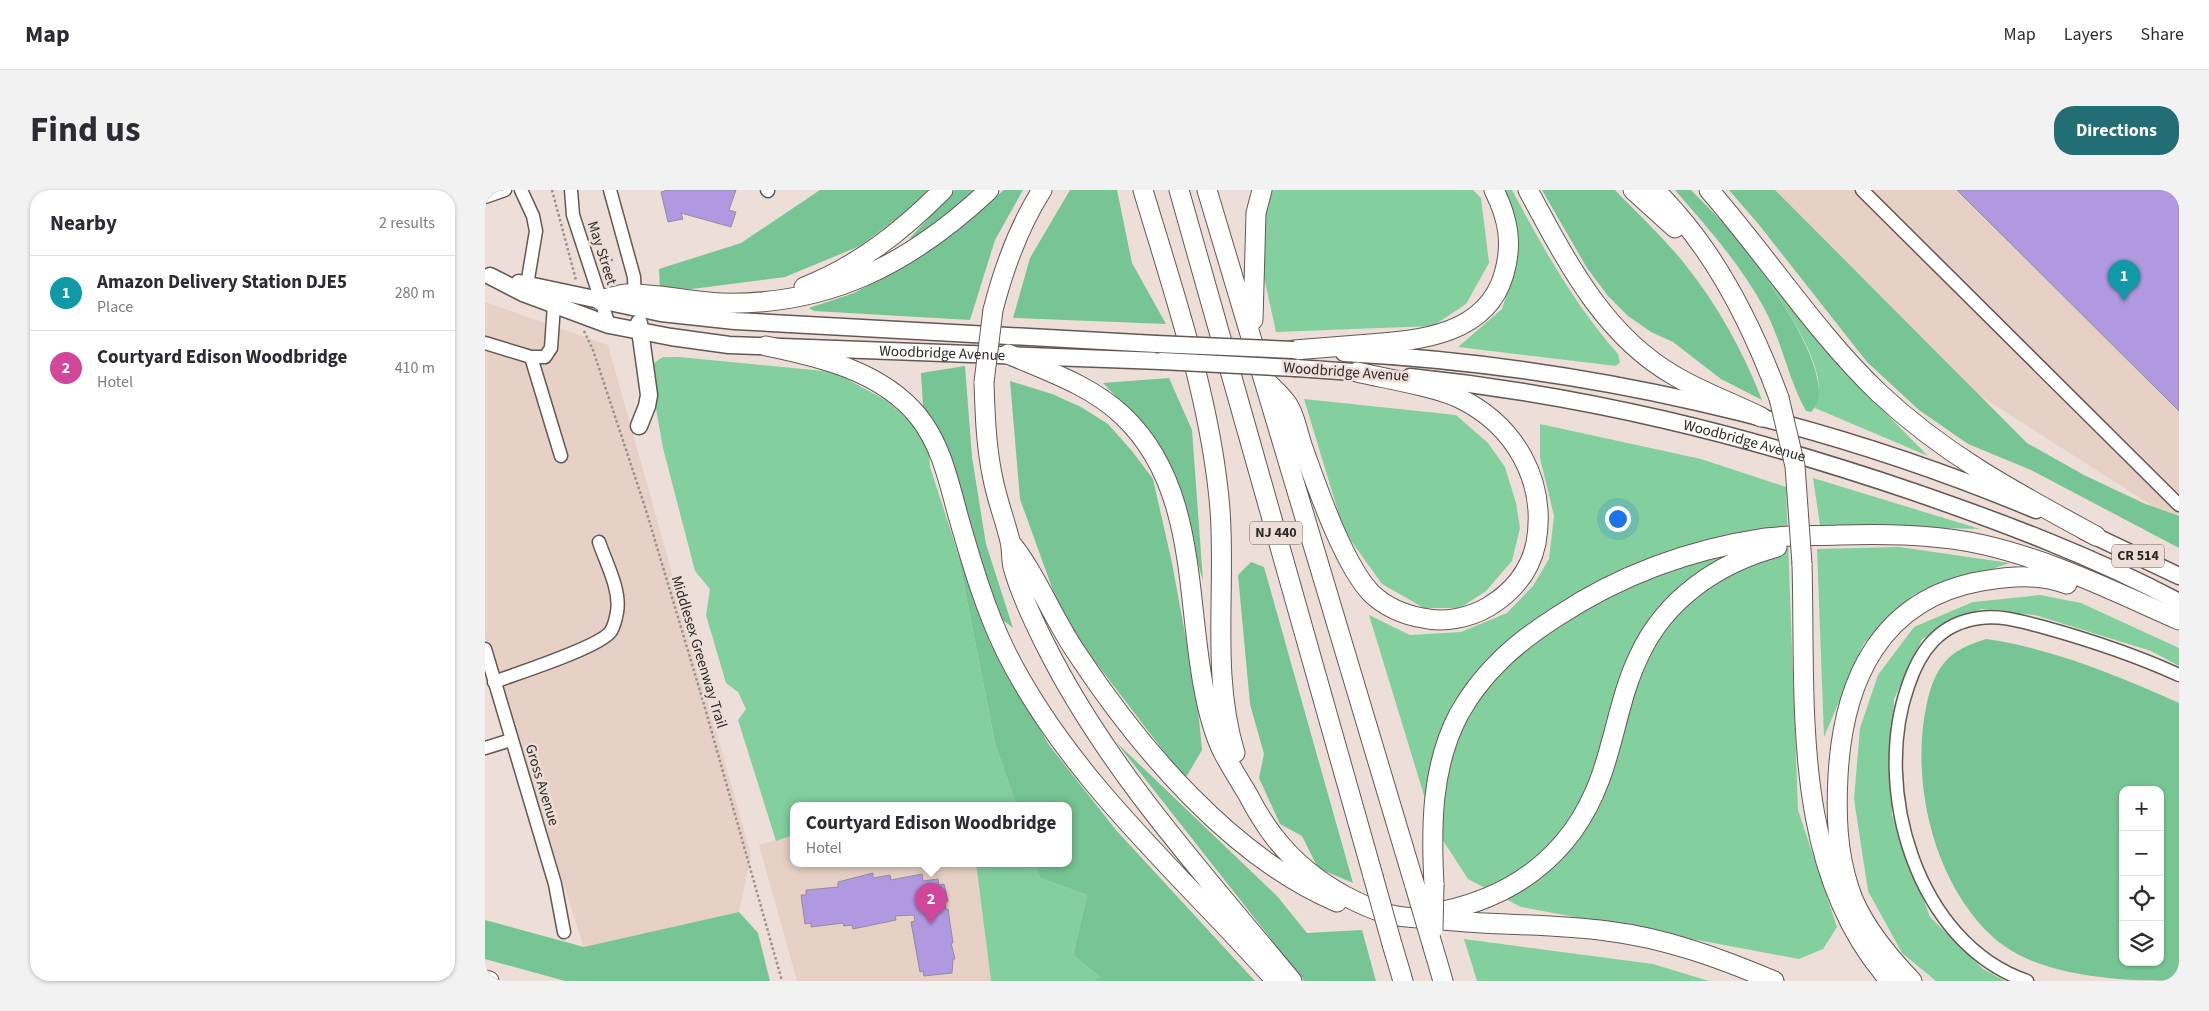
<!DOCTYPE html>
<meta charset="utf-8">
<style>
:root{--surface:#fff;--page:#f2f2f3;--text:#2b2b33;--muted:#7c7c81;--line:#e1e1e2;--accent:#236e75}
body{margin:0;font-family:"Source Sans 3",sans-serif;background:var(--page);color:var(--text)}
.controls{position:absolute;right:15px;bottom:15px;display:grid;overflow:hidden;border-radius:10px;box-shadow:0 1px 4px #0004}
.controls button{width:45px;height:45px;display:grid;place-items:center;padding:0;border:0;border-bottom:1px solid var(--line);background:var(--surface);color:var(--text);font:25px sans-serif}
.you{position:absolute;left:1132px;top:328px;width:18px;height:18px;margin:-12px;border:4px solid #fff;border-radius:50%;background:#1a73e8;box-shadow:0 0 0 8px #1a73e833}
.badge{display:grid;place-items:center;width:32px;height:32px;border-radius:50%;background:var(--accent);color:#fff;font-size:16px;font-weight:700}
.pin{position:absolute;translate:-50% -41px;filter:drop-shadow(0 1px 2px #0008)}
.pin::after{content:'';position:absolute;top:26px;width:18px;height:15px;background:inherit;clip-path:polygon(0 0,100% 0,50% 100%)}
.popup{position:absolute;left:305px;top:612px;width:282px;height:65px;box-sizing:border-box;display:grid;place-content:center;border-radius:10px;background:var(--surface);filter:drop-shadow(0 1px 4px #0005);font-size:16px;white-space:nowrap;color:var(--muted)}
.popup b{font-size:19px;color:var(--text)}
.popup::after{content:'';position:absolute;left:50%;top:100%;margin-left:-10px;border:10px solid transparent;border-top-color:var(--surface)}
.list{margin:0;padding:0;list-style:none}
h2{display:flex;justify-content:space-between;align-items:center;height:65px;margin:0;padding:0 20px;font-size:21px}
h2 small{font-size:16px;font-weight:400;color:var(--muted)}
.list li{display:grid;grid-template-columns:32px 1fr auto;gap:15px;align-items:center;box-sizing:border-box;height:75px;padding:0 20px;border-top:1px solid var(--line)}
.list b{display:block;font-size:19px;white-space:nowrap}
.list p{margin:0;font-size:16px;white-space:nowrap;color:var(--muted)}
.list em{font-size:16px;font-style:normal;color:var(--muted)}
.icon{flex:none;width:28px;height:28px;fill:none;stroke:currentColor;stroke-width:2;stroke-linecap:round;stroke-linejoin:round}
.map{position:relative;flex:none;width:1694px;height:791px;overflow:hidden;border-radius:20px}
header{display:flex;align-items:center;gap:30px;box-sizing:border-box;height:70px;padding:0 25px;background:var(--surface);border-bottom:1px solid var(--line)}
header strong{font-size:24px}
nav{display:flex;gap:28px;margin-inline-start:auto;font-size:18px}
.intro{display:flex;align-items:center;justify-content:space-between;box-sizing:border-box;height:120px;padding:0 30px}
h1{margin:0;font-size:35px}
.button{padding:12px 22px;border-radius:20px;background:var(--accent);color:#fff;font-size:18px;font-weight:700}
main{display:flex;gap:30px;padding:0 30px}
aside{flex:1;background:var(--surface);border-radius:20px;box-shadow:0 1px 4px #0004}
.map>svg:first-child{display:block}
.built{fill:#e7d1c7}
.green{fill:#83cf9e}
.forest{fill:#77c594;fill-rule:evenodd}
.building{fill:#b099e1;stroke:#928e9a}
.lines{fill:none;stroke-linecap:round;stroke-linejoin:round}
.minor-casing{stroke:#645852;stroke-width:15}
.major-casing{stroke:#645852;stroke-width:19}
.highway-casing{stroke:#645852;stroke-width:21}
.path{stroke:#9a908b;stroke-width:2.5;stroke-dasharray:2.5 2.5;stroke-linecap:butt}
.minor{stroke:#fff;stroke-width:12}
.major{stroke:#fff;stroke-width:16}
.highway{stroke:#fff;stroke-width:19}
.major-bridge-casing{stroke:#645852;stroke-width:19;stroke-linecap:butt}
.highway-bridge-casing{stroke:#645852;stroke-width:21;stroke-linecap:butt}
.major-bridge{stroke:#fff;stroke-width:16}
.highway-bridge{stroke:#fff;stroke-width:19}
.labels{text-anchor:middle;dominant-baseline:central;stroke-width:5;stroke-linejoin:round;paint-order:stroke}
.shield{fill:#eddfd8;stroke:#68605c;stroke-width:1}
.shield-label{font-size:14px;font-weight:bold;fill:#2f2a27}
.street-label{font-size:15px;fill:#2f2a27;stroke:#eddfd8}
</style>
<header>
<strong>Map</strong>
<nav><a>Map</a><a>Layers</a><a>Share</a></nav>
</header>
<div class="intro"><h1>Find us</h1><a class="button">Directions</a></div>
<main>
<aside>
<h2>Nearby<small>2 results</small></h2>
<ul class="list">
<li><span class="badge" style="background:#0f9aa8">1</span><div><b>Amazon Delivery Station DJE5</b><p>Place</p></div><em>280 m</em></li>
<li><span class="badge" style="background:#d1479c">2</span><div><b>Courtyard Edison Woodbridge</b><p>Hotel</p></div><em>410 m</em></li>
</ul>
</aside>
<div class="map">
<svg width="1694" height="791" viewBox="0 0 1694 791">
<rect width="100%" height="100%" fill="#eddfd8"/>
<path class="built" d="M1286,0H1694V333L1453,179Z
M0,112L123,155L266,665L254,722L99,758L0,448Z
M308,645V673H491L506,791H312L274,655Z"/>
<path class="green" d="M784,0H988L996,8L1004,73L981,114L948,136L791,142L775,69L780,10Z
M1017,0H1027C1058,58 1089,114 1133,164L1135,172L1131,176L973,157L1017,119L1031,76L1029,32Z
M1247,43L1377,199L1443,266L1330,218C1333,207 1335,195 1332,184C1321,140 1275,79 1247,43Z
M178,167H194L349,182L402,211L431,237L444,263L445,277L472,360L510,553L531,615H308V645L291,651L253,530L261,519L253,502L241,493L221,425L225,399L210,381L178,258L165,185L170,172Z
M819,209L971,225L1003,253L1020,277L1031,313L1035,338L1027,371L1001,401L975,418H939L897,394L859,341Z
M1055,234L1216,269L1301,297L1313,620L1352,737L1338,759L1314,769L1036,717L983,689L948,635L884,425L925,445L976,442L1022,423L1048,396L1064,369L1069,326L1055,268Z
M1328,288L1495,339L1335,335Z
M1414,357L1525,373L1428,405L1379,453L1339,547L1332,359Z
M1555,405L1596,413L1694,458V476L1666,461L1550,425L1496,419L1437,449L1409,509L1407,625L1445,727L1498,779L1520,791H1451L1417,763L1383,701L1369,609L1375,538L1393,485L1429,437L1488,412Z
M491,673H550L555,688L602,705L588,765L615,787L608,791H506Z
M979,749L1168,774L1224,791H992Z"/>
<path class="forest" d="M335,0H443L426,18L375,56L300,87L207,99L175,98L174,79L256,53Z
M470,0H490L444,43L424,49Z
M519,0H538L510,50L485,130L329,121L324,118L369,103L427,72Z
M585,0H632L647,73L681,134L528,128L545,68Z
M1057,0H1130C1153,24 1178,47 1199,73C1232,114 1258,161 1277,210L1236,189L1188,152L1166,142L1143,126L1123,106L1102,78Z
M1190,0H1206C1220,14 1235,29 1248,44C1271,72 1360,190 1326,222L1321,221C1303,189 1297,151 1279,118C1256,75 1222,37 1190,0Z
M1244,0H1290L1542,253L1599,285L1658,313L1694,326V358L1546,280L1483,254L1434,220L1382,172L1275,36Z
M480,176L487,267L501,354L528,438L509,423L466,272L438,217L436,183Z
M684,188L707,240L718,391L687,280L659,236L618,193Z
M525,191L567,204L596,217L623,234L647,261L668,289L687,373L712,509L717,560L700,589L579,431L535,309Z
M472,360L505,453L564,555L631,640L770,791H608L615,787L588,765L602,705L555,688L550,673H584V615H531L510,553Z
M766,372L779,377L868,693L833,678L817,646L795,634L774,588L779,564L765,514L753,385Z
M1501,449C1566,458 1634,486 1694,513V791C1637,791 1554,788 1509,748C1452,697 1428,603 1439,529C1442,510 1446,489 1459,473C1469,460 1486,454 1501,449ZM1638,600H1675V772H1638Z
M631,552L792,706L822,743L877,740L891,791H819Z
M254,722L273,743L285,791H80L0,769V730L99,757Z"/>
<path class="building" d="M183,0H251L244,20L251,22L246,37L196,23L198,29L183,32L176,2Z
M1472,0H1694V221Z
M388,683V688L405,685L406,690L437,684L438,691L453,689L454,695L459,694L463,711L460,712L461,719H463L468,753H466L470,769H468L467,783L439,786L438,781L435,782L426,732L430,731L429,725L410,726L411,730L368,739L367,735L359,736L358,733L326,737V733L320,734L316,705H321V700L353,697V692Z"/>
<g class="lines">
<g class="minor-casing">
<path id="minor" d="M36,0L48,26L51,41L42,95
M86,0L88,25L124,135
M125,0L149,87L150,112
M282,0L283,1
M1377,0L1694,315
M0,7L20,0
M0,153L46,167H60L66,158L69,115
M46,167L76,266
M0,459L70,694L79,742
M9,492C30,484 116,457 126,441C129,436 131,428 132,422C136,400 121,373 114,352
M0,558L26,550
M1542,791C1431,753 1387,598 1423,496C1435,460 1455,433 1495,428C1517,425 1538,432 1558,437C1605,450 1650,465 1694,485"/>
</g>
<g class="major-casing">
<g id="major">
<path id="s1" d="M5,86L38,103L124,135L186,147L244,155L676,171"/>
<path d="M34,93L176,123L250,131L671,154"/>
<path d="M154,133L164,205L162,216L154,236"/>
<path d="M859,163C1093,175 1335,229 1551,320"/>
<path d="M811,178L883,183"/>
<path id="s2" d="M925,187C1100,205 1262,245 1429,302C1519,333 1609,367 1694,412"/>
<path d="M1599,341L1694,386"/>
</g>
</g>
<g class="highway-casing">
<path id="highway" d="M658,0C689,104 726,210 735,319C741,399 726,485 750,563
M694,0L888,686
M722,0L930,696
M1043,0C1081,70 1118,145 1190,186C1217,202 1248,213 1276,227
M1148,0L1190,38
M1169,0C1178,7 1185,16 1193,25C1239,78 1270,143 1294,208
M1224,0C1281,65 1332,144 1394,203C1461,266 1532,303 1611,346
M319,97C373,76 417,41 458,0
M115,110C124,108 133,105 141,104C173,103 204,112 236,113C345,116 426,73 504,0
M508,120C519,77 533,38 557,0
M768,130L771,23L777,0
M281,156C335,167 396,181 433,226C457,256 464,293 474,329C487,374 500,419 521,462C585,590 697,685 791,791
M809,160C834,158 859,156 885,154C937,150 1002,144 1019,84C1028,53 1023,28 1009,0
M523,164C562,181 605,195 637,225C711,294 701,402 718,494C722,517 728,543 739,564C746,577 754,590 762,603C778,634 796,660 824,682C846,700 876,716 903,724C917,728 933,728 948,729C1006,736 1064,733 1122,741C1180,748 1235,768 1289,791
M780,190C787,197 795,204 801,212C810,224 813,244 818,258C832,297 859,376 887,404C901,417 920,425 938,428C959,433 984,428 1003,417C1028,402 1045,382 1051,353C1062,291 1030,235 974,208C948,196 901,189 872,182
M499,192C500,224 501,257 508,289C512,310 520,330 525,351C527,359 526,369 528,377C535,403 548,430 560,454C622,579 719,684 807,791
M525,352C552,385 568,429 593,465C655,559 748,668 852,712
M1317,374C1321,514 1305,678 1405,791
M949,695C946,637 946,577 974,524C998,481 1032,452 1073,426C1135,385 1207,359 1281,348C1304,345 1330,346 1354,345C1397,344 1441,344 1485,352C1558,366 1626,400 1694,430
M942,724C1024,711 1086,668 1115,589C1130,549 1135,505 1154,466C1180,409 1233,373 1292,357
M907,754L918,791
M948,757L958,791
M0,790L4,791
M1427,791C1402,765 1375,733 1364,698C1352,661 1351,624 1353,586C1358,491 1395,409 1497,391C1528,386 1553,384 1582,394"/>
</g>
<path class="path" d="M67,0L91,90
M121,72L130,69
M99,141L108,160L160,317L218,511L297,791"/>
<use href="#minor" class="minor"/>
<use href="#major" class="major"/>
<use href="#highway" class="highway"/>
<g class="major-bridge-casing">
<path id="major-bridge" d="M671,154L809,160
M676,171L811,178"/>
</g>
<g class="highway-bridge-casing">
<path id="highway-bridge" d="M499,192L508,120
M1294,208L1310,276L1317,374
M888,686L907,754
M930,696L948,757
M948,739L949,695"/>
</g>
<use href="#major-bridge" class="major-bridge"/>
<use href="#highway-bridge" class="highway-bridge"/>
</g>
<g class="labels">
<g class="shield">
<rect x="765" y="331.5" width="52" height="23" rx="4"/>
<rect x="1627" y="354.5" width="52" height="23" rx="4"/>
</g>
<g class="shield-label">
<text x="791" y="343">NJ 440</text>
<text x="1653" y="366">CR 514</text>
</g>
<g class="street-label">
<text transform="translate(117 63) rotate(72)">May Street</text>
<text stroke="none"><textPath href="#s1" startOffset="464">Woodbridge Avenue</textPath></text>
<text transform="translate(861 182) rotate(4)">Woodbridge Avenue</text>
<text stroke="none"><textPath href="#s2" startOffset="341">Woodbridge Avenue</textPath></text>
<text transform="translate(214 462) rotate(73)">Middlesex Greenway Trail</text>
<text transform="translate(57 595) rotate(73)">Gross Avenue</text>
</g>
</g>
</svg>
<div class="controls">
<button>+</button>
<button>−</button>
<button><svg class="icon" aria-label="locate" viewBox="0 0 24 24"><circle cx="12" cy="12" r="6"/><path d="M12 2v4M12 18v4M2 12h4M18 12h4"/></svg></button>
<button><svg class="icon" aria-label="layers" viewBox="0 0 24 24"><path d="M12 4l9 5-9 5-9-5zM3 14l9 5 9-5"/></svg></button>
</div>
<div class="you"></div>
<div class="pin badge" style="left:1639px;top:111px;background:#0f9aa8">1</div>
<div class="pin badge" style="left:446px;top:734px;background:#d1479c">2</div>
<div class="popup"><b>Courtyard Edison Woodbridge</b>Hotel</div>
</div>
</main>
